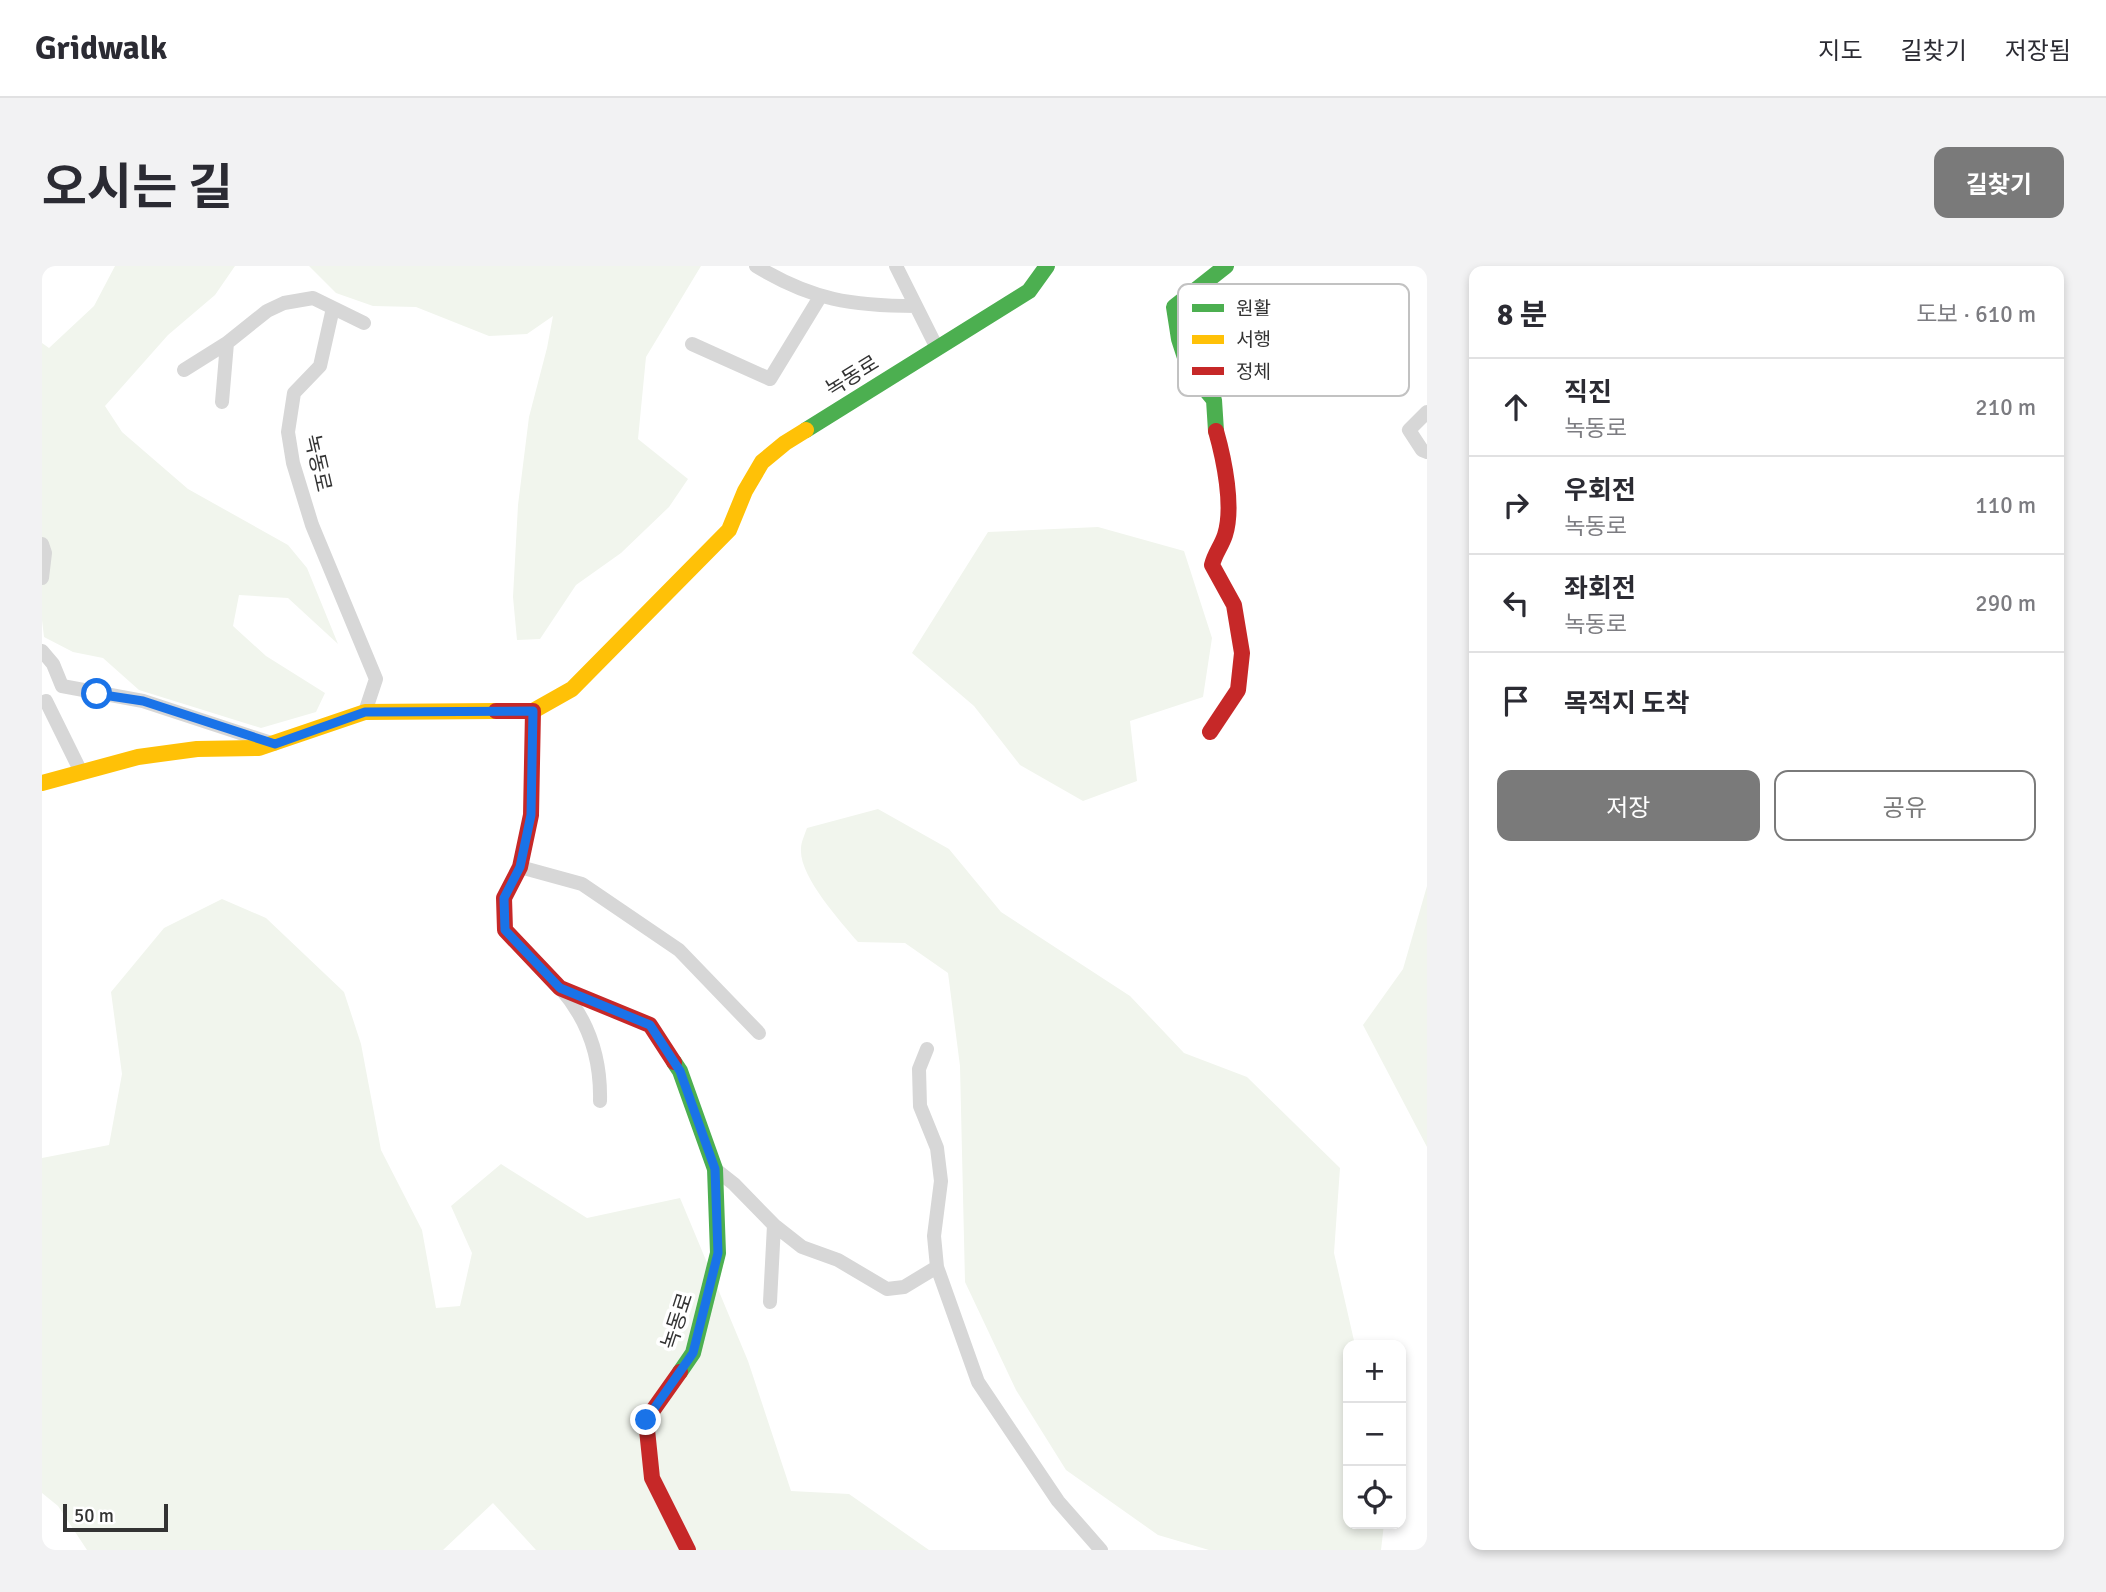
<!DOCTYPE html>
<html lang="ko">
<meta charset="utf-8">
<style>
:root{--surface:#fff;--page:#f2f2f3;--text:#2b2b33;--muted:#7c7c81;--line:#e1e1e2;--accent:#7a7a7a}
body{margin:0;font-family:Signika,"Noto Sans KR",sans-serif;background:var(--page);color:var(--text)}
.controls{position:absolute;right:21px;bottom:21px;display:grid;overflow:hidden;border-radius:14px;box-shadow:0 4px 10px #0003}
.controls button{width:63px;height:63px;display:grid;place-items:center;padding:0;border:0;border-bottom:2px solid var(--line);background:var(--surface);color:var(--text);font:35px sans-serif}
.scale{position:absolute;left:21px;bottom:18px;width:105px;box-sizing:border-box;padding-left:7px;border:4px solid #333;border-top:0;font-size:19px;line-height:24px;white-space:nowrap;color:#333;-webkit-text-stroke:5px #fff;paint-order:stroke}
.stop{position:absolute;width:21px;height:21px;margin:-16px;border:5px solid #1a73e8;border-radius:50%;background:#fff}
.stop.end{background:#1a73e8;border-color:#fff;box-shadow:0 2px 7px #0008}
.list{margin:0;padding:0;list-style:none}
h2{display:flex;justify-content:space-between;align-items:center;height:91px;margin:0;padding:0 28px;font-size:30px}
h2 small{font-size:23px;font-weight:400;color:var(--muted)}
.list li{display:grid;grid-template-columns:46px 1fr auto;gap:21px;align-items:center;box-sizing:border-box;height:98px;padding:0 28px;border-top:2px solid var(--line)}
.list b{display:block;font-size:26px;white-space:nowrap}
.list p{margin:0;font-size:23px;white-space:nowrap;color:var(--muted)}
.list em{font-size:23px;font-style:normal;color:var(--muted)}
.actions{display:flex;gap:14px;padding:21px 28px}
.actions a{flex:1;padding:16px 0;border:2px solid var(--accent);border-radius:14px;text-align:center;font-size:24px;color:var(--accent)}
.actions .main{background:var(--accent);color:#fff}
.icon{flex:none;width:38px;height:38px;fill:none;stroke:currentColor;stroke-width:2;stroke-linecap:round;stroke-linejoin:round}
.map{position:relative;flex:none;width:1385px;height:1284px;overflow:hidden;border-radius:14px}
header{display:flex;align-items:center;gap:42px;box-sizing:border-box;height:98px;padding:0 35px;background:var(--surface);border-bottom:2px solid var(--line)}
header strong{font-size:33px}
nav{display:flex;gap:38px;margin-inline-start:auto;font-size:24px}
.intro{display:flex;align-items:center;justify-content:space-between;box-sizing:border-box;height:168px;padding:0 42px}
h1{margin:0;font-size:49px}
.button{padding:18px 32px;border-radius:14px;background:var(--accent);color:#fff;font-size:24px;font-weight:700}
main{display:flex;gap:42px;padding:0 42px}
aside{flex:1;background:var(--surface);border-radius:14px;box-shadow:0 4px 10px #0003}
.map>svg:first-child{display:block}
.green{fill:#f1f5ed}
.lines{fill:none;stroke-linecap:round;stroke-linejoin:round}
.street{stroke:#d7d7d7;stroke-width:14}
.fast{stroke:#4caf50;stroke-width:16}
.slow{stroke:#ffc107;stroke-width:16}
.jam{stroke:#c62828;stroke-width:16}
.route{stroke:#1a73e8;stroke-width:9}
.labels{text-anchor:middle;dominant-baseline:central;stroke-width:7;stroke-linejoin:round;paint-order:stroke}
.street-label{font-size:21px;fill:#333;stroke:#fff}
.key{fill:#fff;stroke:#c2c2c2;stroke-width:2}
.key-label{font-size:19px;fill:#333}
</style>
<header>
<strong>Gridwalk</strong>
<nav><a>지도</a><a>길찾기</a><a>저장됨</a></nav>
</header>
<div class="intro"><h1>오시는 길</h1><a class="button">길찾기</a></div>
<main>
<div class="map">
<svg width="1385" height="1284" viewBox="0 0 1385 1284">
<rect width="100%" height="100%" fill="#fff"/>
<path class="green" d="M73,0H193L173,29L126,69L63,140L80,166L146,223L246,279L265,302L296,378L246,332L197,329L191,360L224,390L283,427L274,446L219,462L97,424L61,392L31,386L2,371L0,354V77L7,82L52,40Z
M267,0H659L604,91L596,173L646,213L627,241L579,287L534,319L498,373L475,374L471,331L476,239L487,151L505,82L511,50L485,68L447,70L374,41L331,40L294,27Z
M1056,261L1142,285L1170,372L1161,431L1088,455L1095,515L1041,535L978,499L932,440L870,387L946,266Z
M836,543L907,583L959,646L1088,730L1142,787L1205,811L1298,902L1292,987L1313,1079H1306V1258H1342L1339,1284H1167L1116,1269L1024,1204L974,1124L923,1016L918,800L906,707L863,677L816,676C799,656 757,610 759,583C759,576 763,568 765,562Z
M1385,620V881L1321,759L1361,703Z
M180,633L224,652L302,726L319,778L339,884L380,964L394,1042L418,1040L430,987L409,940L459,898L545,952L638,932L706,1095L749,1225L807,1228L887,1284H494L451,1237L401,1284H45L16,1240L0,1227V892L67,879L80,808L69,726L122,662Z"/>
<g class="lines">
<path class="street" d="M714,0C770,34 810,40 874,40
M854,0L895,82
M291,42L278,100L252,127L246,166L251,197L270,259L334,413L323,446
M650,78L728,113L778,31
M142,104L185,77L225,45L242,37L271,32L322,57
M180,136L185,77
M1385,146L1367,164L1380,184L1385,186
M0,278L3,287L0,312
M0,385L11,398L20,420L101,435L232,478
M4,435L39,506
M478,601L540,618L637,684L717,767
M519,723C547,755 559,794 558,835
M673,903L692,918L732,959L760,981L796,994L845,1023L862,1021L895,1001L892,970L899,915L895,882L878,840L877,803L885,783
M895,1001L936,1116L1016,1235L1059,1284
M728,1036L732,959"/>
<path class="fast" d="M764,164L987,25L1005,0
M1174,165L1172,134L1147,104L1137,73L1132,41L1184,0
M632,796L638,805L673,903L676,987L651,1087L638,1106"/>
<path class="slow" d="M491,445L530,423L687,264L703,225L720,196L743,177L764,164
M0,517L96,491L155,483L217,482L323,446L454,445"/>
<path class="jam" d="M454,445H491L489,549L478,601L462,632L463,664L518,722L608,759L632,796
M1168,466L1196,424L1200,387L1192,339L1170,299C1173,287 1179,281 1183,269C1192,241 1182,193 1174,165
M638,1106L604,1154L610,1212L646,1284"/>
</g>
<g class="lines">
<path class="route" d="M55,428L101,435L233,478L323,446L491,445L489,549L478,601L462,632L463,664L518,722L608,759L638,805L673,903L676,987L651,1087L604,1154"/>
</g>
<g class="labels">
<g class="street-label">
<text transform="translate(810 110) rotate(-32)">녹동로</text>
<text transform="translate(276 197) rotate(77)">녹동로</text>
<text transform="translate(635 1055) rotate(-72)">녹동로</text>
</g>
</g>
<rect x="1136" y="18" width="231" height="112" rx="10" class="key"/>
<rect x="1150" y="38" width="32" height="8" fill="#4caf50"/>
<rect x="1150" y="69" width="32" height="9" fill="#ffc107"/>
<rect x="1150" y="101" width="32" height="8" fill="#c62828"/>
<g class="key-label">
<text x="1194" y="49">원활</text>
<text x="1194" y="80">서행</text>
<text x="1194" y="112">정체</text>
</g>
</svg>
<div class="controls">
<button>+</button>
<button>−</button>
<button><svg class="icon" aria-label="locate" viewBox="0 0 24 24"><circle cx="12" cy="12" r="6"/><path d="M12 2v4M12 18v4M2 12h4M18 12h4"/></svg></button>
</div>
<div class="scale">50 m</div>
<div class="stop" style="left:55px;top:428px"></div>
<div class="stop end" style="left:604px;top:1154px"></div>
</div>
<aside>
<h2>8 분<small>도보 · 610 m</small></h2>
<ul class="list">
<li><svg class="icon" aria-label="ahead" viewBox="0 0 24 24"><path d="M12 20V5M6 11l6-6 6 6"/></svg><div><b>직진</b><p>녹동로</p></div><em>210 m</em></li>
<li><svg class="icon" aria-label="right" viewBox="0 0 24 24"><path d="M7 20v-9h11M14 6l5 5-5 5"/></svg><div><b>우회전</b><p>녹동로</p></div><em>110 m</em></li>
<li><svg class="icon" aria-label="left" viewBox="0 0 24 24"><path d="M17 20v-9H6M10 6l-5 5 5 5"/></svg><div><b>좌회전</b><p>녹동로</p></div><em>290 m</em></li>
<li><svg class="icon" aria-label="arrive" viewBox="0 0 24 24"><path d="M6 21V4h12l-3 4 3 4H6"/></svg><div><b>목적지 도착</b></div></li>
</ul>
<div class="actions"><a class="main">저장</a><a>공유</a></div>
</aside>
</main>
